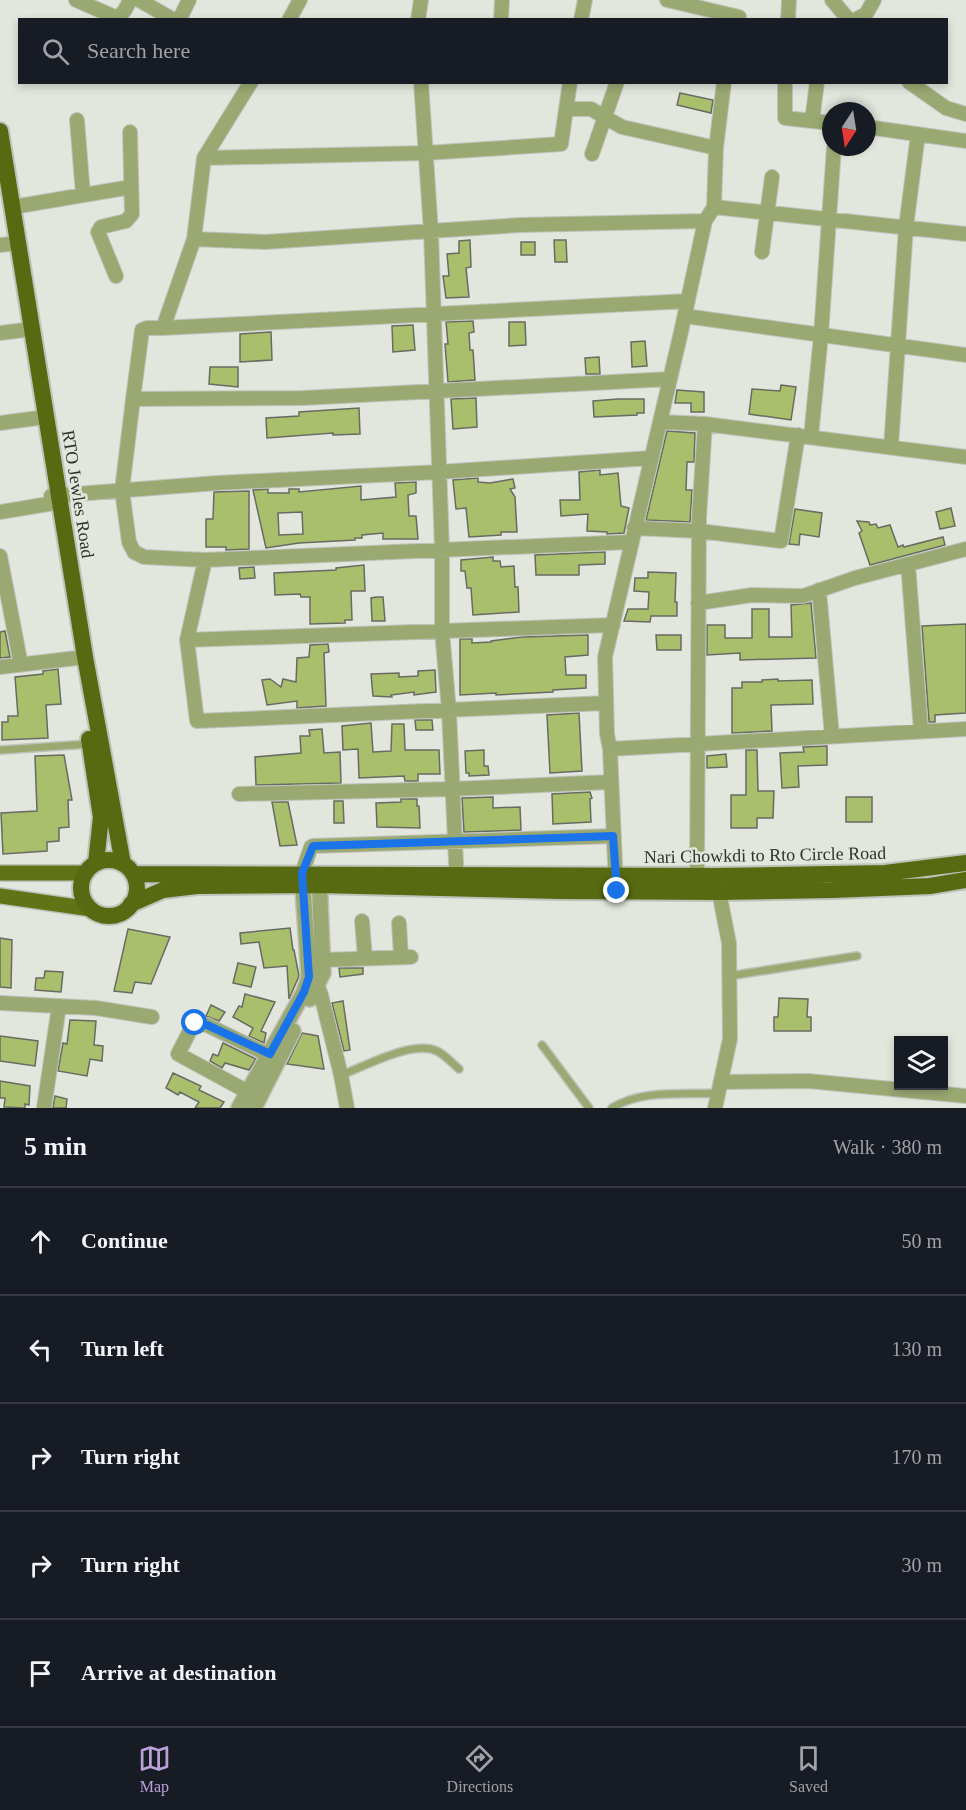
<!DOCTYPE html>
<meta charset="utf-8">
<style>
:root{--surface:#171b24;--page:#20242c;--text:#f1f3f6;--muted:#9ea1a6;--line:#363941;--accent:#b9a1d8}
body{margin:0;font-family:"Times New Roman",serif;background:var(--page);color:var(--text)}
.controls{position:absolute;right:18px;bottom:18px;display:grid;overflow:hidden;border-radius:0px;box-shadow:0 3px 9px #0003}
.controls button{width:54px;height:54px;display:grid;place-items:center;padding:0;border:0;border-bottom:2px solid var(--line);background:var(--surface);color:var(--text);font:30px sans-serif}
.compass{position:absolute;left:822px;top:102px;width:54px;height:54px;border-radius:50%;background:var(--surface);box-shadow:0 3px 9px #0003;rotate:192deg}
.stop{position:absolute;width:18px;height:18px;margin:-14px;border:4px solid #1a73e8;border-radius:50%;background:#fff}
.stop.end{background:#1a73e8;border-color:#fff;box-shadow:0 2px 6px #0008}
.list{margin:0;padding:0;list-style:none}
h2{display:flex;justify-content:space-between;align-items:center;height:78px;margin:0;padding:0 24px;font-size:26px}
h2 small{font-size:20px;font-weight:400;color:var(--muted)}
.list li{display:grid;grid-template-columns:39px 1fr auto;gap:18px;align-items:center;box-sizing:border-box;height:108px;padding:0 24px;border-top:2px solid var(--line)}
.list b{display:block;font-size:22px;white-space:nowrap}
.list em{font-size:20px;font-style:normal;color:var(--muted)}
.icon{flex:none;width:33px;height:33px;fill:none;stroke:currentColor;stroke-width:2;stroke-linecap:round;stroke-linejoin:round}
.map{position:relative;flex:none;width:966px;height:1108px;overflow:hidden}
.search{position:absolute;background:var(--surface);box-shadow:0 3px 9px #0003;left:18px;right:18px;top:18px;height:66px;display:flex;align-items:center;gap:15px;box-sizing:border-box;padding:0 21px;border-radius:0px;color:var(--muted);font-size:22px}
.sheet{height:618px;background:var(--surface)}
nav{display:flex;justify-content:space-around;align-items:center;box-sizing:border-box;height:84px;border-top:2px solid var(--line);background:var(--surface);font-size:16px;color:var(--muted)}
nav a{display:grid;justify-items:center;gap:3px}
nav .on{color:var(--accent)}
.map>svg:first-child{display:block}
.building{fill:#a9bf6c;stroke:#686b62;stroke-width:1.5;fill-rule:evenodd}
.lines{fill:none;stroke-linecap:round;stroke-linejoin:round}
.service-casing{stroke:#bfc2b9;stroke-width:10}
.minor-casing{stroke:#bfc2b9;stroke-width:16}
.tertiary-casing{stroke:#bfc2b9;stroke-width:18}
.primary-casing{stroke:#bfc2b9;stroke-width:18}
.trunk-casing{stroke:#bfc2b9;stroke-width:20}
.service{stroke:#9aa972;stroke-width:7}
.minor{stroke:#9aa972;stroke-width:14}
.tertiary{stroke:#9aa972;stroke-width:15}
.primary{stroke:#617415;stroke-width:15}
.trunk{stroke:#586a11;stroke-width:16}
.route{stroke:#1a73e8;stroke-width:8}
.labels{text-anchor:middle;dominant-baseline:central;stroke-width:5;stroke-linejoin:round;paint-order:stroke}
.street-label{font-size:18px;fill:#31322e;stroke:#e2e6dc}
</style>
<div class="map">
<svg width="966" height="1108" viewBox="0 0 966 1108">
<rect width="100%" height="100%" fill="#e2e6dc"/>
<path class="building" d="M680,93L713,100L711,113L677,105Z
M470,240L471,267L466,268L469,297L446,298L443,276H449L447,254L459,253V241Z
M554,240H566L567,262H555Z
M521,242H535V255H521Z
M473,321L474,332L469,333L470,350H473L475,380L448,382L445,344H448L446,322Z
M509,322H525L526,345L509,346Z
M413,325L415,350L393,352L392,326Z
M271,332L272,360L240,362V334Z
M645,341L647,366L632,367L631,342Z
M599,357L600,374H586L585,358Z
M210,367H238V387L209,384Z
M781,385L796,387L791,420L749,414L752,389L780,391Z
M677,390L704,392V412H691V403H675Z
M476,398L477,427L453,429L451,399Z
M618,399H644V413H637V415L594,417L593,401Z
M359,408L360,434L333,435V433L267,438L266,418L299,416V412Z
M667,431L695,433L694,462H687L686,490H692L690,522L646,520Z
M600,470V475L618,473L621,506L629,508L624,533L607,534V532L587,531L588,514L561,516L560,500H580L579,472Z
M478,478V482L490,483L513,479L515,488L510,489L515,497L517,532H501V535L469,537L466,508L456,509L453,480Z
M416,482V493L408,495L409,516H416L418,539H383V533L362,535V538H355V540L299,543L266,548L253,490L268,489V493H289V489H299V492L361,486V500L396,497L395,483ZM302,512L303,534L279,535L278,513Z
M249,491V549L226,550V547H206V519H213L214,492Z
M951,508L955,526L940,529L936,512Z
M795,509L822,513L819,537L800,534L799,545L789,544Z
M857,521L869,522L870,525L876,524L878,528L890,525L898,547L903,545L904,547L943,537L945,545L870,565L859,533L862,531Z
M605,552V564L579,565V575H536L535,555Z
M493,557V561H500L501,567L514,566L515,587H518L519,612L473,615L471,588H467L465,571H461V560Z
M364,565L365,591H351L352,620H345V623L310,624V597H301L300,594L275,595L274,573L336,570V568Z
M254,567L255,578L240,579L239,568Z
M648,572L676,573L675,602H677V616H651L650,622L624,621L628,609H648L649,592L634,591L635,578H648Z
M377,597H383L385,621H372L371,598Z
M811,603L816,658L740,660V653L707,655V625H725V638H752V609H769V637H792L791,605Z
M966,624V713L935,715V722H929L922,626Z
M5,631L10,657L0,658V632Z
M588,635V655L565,657L566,675H586V688L553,690V692L496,695V693L460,695V639H472V643L491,642V641L522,637Z
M656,635H681V650H657Z
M328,644L329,652L324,653L326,706L297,708V701L267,705L262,680L270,679L281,687L283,679L296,682L297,658L309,657L310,645Z
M58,669L61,704L46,705L48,738L2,740V722H8V716H18L15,677L43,674V671Z
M435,670L436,692L414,695V692L391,695L392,697L373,696L371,674L399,673V677L418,676V671Z
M778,679V681L812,680L813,704L771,705L772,731L732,733V688H742V682H762V680Z
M579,713L582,771L550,773L547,715Z
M415,720H432L433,730H416Z
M371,723L373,752L391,751L392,724H404L405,750H439L440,774H418V781H405L404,776L359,778L358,749L343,750L342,726Z
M322,729L324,753L340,752L341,783L256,785L255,757L301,753L300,736H310L309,730Z
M827,746V765L798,766L799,787L782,788L780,753L804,752L803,747Z
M484,750V766H488L489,775L469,776V773H466L465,751Z
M746,750H757L758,791H774L773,818H757V828H731V795H746Z
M726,754L727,767L707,768V756Z
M64,755L72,800H68L69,827L59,828V841L47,842V851L3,854L1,813L37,811L35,756Z
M590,792L592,798L590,799L591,822L553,824L552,794Z
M493,797V808L520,807L521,830L464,832L462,798Z
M846,797H872V822H846Z
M401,799H417V806H419L420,828L377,827L376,803L401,802Z
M334,801H343L344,823H334Z
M272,802H288L297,845L280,846Z
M290,928L293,950H294L299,976L289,999L287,966L264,968L259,942L241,944L240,933Z
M128,929L170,937L151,984L135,982L132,993L114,991Z
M0,938L12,940L11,988L0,987Z
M238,963L256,967L251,987L233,983Z
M339,968H363V974L340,977Z
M45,971L63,972L61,992L35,990L36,978H44Z
M245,994L275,1002L261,1031L266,1033L264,1043L249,1036L253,1028L233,1017L239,1006L242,1007Z
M779,998L808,999L807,1017H811V1031H774V1017H778Z
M343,1001L350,1050L344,1051L332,1003Z
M211,1005L225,1012L219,1021L206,1016Z
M70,1020L96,1021L94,1045L103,1046L102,1061L90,1059L87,1076L58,1071L63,1043L67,1044Z
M302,1033L318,1036L324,1069L287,1064Z
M0,1036L38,1041L35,1066L0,1061Z
M223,1043L256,1059L249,1070L225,1063L222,1068L210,1061L213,1054L218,1056Z
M173,1073L201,1086L199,1090L224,1102L220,1108H195L199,1102L180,1092L178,1095L166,1088Z
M0,1081L30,1086L29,1105L25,1104V1108L4,1107L5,1098H0Z
M55,1096L67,1099L66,1108H53Z"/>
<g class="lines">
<g class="service-casing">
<path id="service" d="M1,750L89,744
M729,976L857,956
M542,1045L589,1108
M341,1075C366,1066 412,1040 437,1051C445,1055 452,1063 459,1069
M612,1108C642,1089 684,1095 718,1093"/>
</g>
<g class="minor-casing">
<path id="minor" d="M76,0L115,17C124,15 126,8 130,0
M139,0L174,20
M667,0L739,17
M832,0L849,20
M179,20L189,0
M289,20L300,0
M418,20L421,0
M501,20L502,0
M581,20L585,0
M788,20L789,0
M855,20L866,14L874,0
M421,82L431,232L442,550V631L449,711L457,884
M785,82V118L831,123
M909,82L946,108L966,114
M566,109H591L622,127L716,148L714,207
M77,120L83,195
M812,121L817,82
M867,127L966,141
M716,148L724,82
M592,154L617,82
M204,158L251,82
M13,207L131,187
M705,221L714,207L966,234
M194,239L204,158L426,153L561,144L570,82
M0,245L10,244
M762,252L772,177
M116,276L98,232L101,227L126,221L132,214L130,132
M685,316L966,355
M0,333L24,330
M133,399L142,330L147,328H163
M660,422L705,424L699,518L697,877
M0,423L38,418
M705,424L966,457
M811,437L821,335L834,147
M891,447L906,227L918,134
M51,496L217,483L439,472L651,458
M0,512L60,502
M634,528L699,531L781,541L798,435
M0,556L21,665
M205,560L144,557L134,552L129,542L122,490L133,399L303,398L670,379
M908,564L921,731
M819,590L832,736
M698,603L752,595L803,596L855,578L966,549
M187,640L205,560L631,542
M0,667L77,658
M606,703L197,721L187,640L613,625
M610,749L966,729
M239,794L453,789L610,782
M302,873L311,847L313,846L613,836
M616,886L610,749L607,734L605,657L681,332L705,221L520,225L265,242L194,239L163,328L688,301
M362,921L365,958
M399,923L401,957
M323,960L411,957
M313,980L317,984L321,995L341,1075L347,1108
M0,1003L96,1008L152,1017
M721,1082L808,1081L966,1096
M248,1092L178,1054L194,1023L207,1025L277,1059
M44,1108L59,1006
M715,1108L730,1039L729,943L719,892"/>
</g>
<g class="tertiary-casing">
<path id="tertiary" d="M310,999L323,973L319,874
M239,1108L304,992L309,977L302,874
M254,1108L293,1031"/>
</g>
<g class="primary-casing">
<path id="primary" d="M0,873H86
M0,896L91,909"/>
</g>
<g class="trunk-casing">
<path id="trunk" d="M0,131L85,657L123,864
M89,739L101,817L96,863
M81 888a28 28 0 1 1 56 0a28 28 0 1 1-56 0Z
M133,874L716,876L885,873L966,863
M131,904L163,890L197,886L320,885L560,891L719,892L833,890L930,886L966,880"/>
</g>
<use href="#service" class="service"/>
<use href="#minor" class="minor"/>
<use href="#tertiary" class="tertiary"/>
<use href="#primary" class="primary"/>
<use href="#trunk" class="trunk"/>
</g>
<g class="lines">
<path class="route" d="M195,1023L207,1025L270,1054L304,992L309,977L302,873L313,846L613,836L617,891"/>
</g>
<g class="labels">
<g class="street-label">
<text transform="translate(78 494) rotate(81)">RTO Jewles Road</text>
<text transform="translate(765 855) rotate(-1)">Nari Chowkdi to Rto Circle Road</text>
</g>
</g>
</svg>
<div class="controls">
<button><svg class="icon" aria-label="layers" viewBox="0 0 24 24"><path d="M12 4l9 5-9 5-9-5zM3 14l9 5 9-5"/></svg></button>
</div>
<svg class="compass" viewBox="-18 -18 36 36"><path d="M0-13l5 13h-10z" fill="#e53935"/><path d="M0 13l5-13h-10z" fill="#9ea1a6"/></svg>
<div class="stop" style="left:195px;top:1023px"></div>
<div class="stop end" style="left:617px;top:891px"></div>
<div class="search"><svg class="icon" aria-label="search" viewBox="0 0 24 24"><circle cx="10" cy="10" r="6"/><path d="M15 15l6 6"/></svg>Search here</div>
</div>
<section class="sheet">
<h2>5 min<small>Walk · 380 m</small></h2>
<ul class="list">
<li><svg class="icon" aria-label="ahead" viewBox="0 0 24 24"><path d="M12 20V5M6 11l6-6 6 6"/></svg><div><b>Continue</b></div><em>50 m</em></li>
<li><svg class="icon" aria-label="left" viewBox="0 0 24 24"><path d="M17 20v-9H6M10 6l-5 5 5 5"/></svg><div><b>Turn left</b></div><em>130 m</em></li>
<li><svg class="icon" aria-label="right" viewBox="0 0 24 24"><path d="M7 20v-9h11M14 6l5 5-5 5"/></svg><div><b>Turn right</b></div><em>170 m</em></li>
<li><svg class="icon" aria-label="right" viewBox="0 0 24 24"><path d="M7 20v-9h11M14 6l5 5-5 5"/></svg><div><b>Turn right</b></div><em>30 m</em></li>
<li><svg class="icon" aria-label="arrive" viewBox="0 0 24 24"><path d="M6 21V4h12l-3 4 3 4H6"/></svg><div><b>Arrive at destination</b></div></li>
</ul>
</section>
<nav>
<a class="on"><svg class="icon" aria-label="map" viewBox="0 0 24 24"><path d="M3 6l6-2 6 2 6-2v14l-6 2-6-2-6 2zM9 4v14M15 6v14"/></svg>Map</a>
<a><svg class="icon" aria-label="directions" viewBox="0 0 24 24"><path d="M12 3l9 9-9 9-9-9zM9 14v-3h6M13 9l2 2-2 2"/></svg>Directions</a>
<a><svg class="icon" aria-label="saved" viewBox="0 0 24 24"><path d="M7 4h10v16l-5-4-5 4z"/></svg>Saved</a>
</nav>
